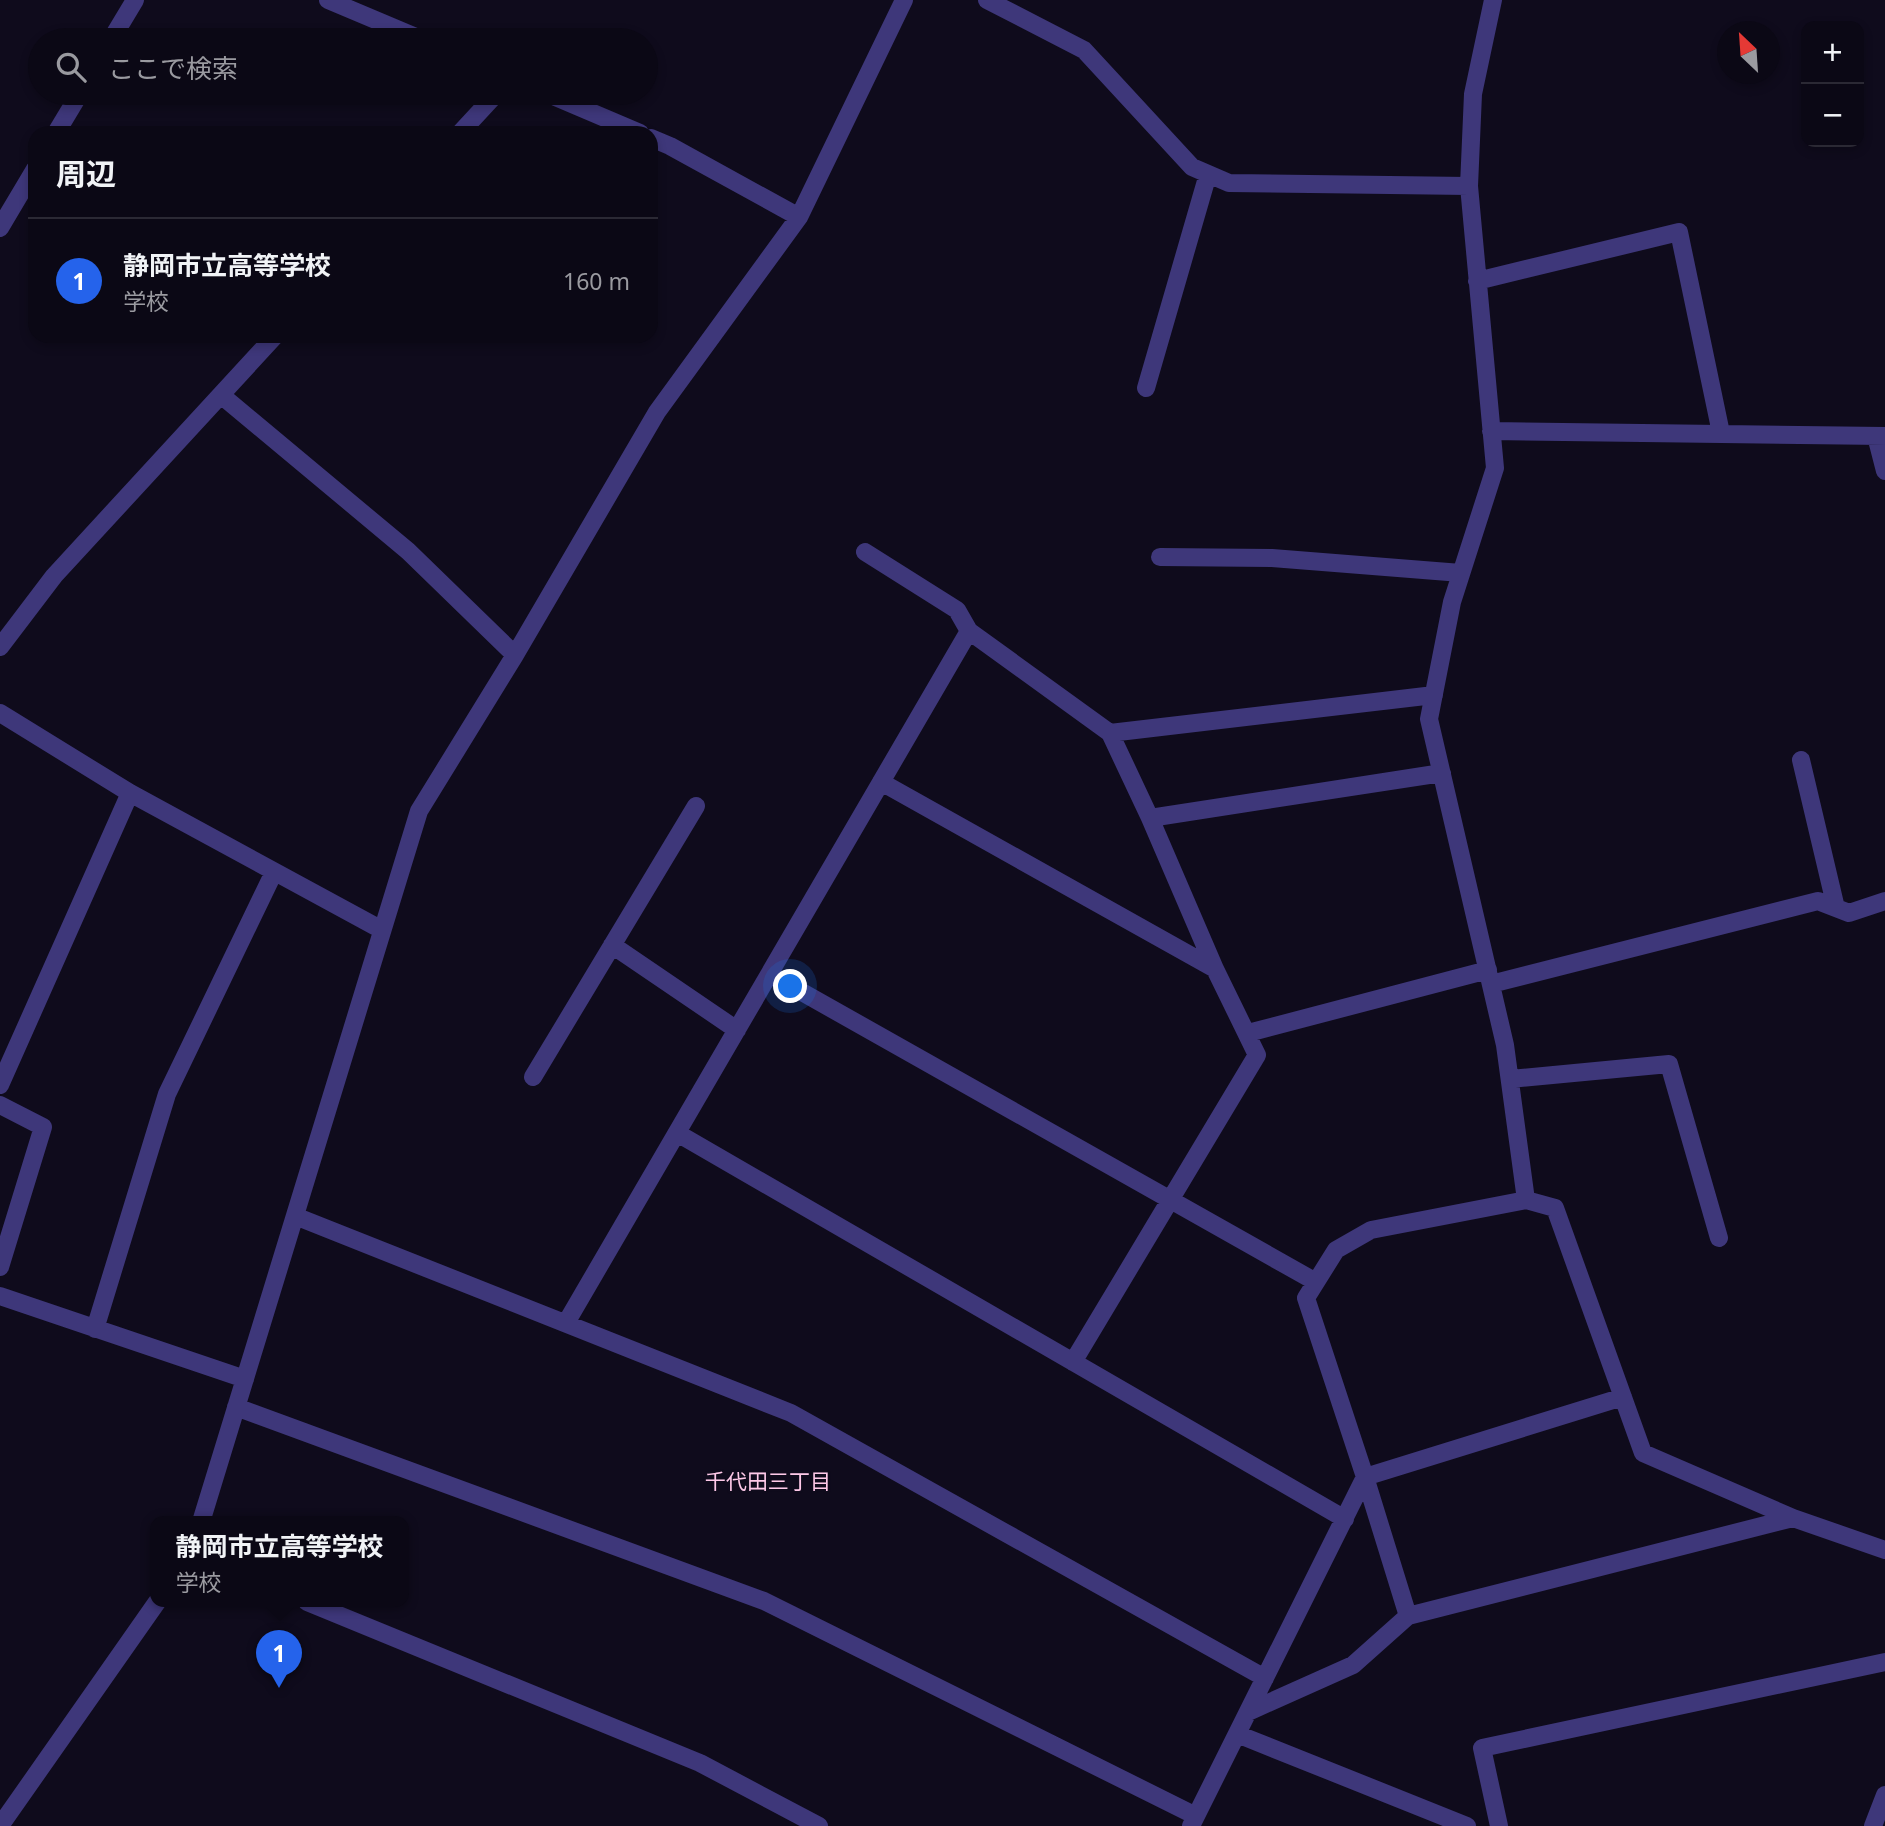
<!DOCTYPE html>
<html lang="ja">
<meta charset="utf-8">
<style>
:root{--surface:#0b0815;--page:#191622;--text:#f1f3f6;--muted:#9a9aa0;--line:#2b2934;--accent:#2563eb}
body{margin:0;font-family:"Noto Sans","Noto Sans JP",sans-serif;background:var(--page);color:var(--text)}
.controls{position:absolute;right:21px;top:21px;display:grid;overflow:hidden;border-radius:14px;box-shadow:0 4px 10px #0003}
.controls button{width:63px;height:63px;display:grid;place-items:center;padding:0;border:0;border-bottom:2px solid var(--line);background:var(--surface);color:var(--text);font:35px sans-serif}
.compass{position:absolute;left:1717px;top:21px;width:63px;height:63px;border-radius:50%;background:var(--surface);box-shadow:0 4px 10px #0003;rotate:335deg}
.you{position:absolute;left:791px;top:987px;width:24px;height:24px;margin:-18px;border:5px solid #fff;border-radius:50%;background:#1a73e8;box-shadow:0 0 0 10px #1a73e833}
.badge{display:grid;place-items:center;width:46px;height:46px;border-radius:50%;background:var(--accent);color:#fff;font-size:23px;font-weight:700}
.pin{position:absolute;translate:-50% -58px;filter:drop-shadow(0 2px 4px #0008)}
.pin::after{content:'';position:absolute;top:37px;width:24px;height:21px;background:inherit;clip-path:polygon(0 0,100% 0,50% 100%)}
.popup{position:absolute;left:150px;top:1516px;width:259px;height:91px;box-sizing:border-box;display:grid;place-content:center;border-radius:14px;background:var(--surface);filter:drop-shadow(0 2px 5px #0005);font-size:23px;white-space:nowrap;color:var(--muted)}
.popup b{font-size:26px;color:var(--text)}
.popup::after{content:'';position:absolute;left:50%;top:100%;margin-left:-14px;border:14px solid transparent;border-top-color:var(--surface)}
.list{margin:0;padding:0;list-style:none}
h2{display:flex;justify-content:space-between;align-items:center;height:91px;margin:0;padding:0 28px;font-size:30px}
h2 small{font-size:23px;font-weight:400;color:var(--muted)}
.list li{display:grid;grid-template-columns:46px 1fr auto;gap:21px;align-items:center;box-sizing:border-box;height:126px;padding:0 28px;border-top:2px solid var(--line)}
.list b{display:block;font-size:26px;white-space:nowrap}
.list p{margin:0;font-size:23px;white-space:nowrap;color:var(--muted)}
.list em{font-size:23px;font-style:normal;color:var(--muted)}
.icon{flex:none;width:38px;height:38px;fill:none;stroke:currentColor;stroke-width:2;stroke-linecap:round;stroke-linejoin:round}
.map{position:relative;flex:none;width:1885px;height:1826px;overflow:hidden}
.search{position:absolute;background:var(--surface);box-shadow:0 4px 10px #0003;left:28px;top:28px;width:630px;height:77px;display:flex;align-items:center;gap:18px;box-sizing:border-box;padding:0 24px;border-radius:38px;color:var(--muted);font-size:26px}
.panel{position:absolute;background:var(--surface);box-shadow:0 4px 10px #0003;left:28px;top:126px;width:630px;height:217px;border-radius:21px}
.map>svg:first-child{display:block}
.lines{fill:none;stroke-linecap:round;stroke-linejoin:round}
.minor{stroke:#3e377a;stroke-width:18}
.labels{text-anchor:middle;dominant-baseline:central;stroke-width:5;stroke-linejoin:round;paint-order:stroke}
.neighbourhood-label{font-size:21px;fill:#fec9e8;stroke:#0f0b1c}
</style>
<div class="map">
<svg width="1885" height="1826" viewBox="0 0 1885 1826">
<rect width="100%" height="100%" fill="#0f0b1c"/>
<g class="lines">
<path class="minor" d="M328,0L423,40
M987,0L1084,50L1192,167L1229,183L1469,186
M1493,0L1473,94L1469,186L1495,468L1452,602L1429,719L1505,1045L1526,1200
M111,40L135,0
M546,93L640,133
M56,133L80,93
M460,133L497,93
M651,138L670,146L799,217
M0,228L35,169
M1477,281L1679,232L1721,433
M1146,388L1208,174
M221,395L408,551L515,655
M1491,431L1885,436
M1876,436L1885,471
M865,552L957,610L969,631
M1160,557L1272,558L1461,573
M0,647L54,576L275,336
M0,713L130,793L382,930
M1110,733L1150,818L1215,969
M1801,760L1836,908
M881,782L1215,969L1257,1055L1073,1362
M1150,818L1442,773
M612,945L737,1030
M770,974L1316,1282
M1491,984L1818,901L1849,913L1885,901
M1248,1033L1488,970
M533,1077L696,806
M1510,1079L1669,1064L1719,1238
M0,1085L130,793
M0,1105L43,1127L0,1267
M677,1133L1345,1519
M295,1216L791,1413L1265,1678
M0,1296L245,1379
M566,1323L969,631L1110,733L1434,695
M95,1329L167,1094L274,872
M236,1407L764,1601L1196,1816
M201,1522L419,811L515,655L657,412L799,217L904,0
M307,1602L700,1763L819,1826
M1408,1616L1793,1518
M1248,1712L1353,1665L1408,1616L1365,1477L1623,1397
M1237,1734L1467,1826
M0,1826L157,1602
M1191,1826L1365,1477L1306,1298L1336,1250L1371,1230L1526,1200L1555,1208L1643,1453L1793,1518L1885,1550
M1499,1826L1482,1748L1885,1662
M1873,1826L1885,1795"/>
</g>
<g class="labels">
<g class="neighbourhood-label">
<text x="768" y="1481">千代田三丁目</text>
</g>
</g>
</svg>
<div class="controls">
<button>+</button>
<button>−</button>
</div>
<svg class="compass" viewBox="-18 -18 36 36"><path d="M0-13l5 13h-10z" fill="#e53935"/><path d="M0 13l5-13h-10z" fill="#9a9aa0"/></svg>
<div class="you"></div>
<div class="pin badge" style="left:279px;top:1688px">1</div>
<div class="popup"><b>静岡市立高等学校</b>学校</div>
<div class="search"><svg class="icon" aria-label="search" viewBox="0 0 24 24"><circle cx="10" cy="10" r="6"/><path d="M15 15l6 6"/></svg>ここで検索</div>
<section class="panel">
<h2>周辺<small></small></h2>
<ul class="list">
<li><span class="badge">1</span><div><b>静岡市立高等学校</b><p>学校</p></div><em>160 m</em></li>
</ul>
</section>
</div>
